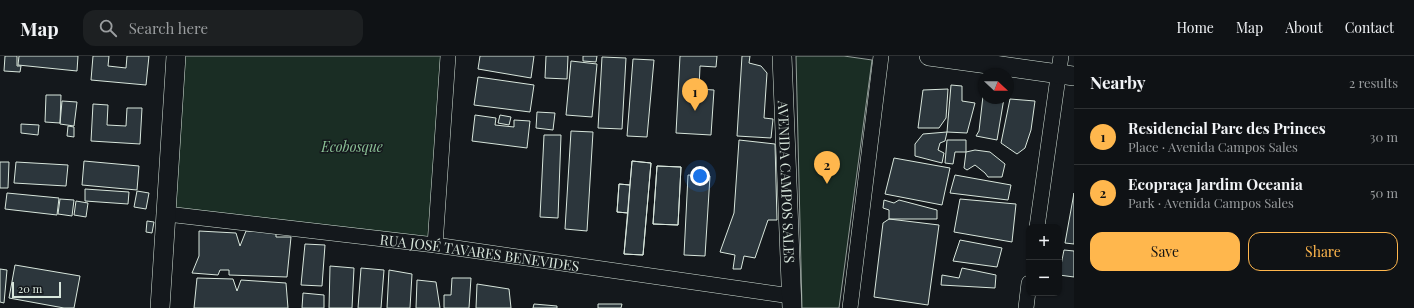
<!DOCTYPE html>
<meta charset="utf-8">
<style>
:root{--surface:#0f1215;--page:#1d2022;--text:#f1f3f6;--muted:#9b9ea0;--line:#2f3234;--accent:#ffb74d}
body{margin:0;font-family:"Playfair Display",serif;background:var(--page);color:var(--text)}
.controls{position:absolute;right:12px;bottom:12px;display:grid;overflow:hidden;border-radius:8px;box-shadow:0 1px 3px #0004}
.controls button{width:36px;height:36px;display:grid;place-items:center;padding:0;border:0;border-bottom:1px solid var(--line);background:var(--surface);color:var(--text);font:20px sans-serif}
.compass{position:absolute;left:978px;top:12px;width:36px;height:36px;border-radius:50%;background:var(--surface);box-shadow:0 1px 3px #0004;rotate:112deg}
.scale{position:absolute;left:12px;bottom:10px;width:49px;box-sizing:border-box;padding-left:4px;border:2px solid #d8e6dc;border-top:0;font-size:11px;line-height:14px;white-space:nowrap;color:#d8e6dc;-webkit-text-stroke:3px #14181c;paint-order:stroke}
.you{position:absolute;left:700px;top:120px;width:14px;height:14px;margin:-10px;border:3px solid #fff;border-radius:50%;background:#1a73e8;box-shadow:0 0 0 6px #1a73e833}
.badge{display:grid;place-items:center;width:26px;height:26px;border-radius:50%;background:var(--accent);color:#111;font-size:13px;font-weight:700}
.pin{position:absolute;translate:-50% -33px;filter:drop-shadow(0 1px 2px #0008)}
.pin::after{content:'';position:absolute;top:21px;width:14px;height:12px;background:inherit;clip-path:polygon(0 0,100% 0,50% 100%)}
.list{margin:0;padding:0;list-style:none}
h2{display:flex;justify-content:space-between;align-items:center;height:52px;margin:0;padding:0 16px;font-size:17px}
h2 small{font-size:13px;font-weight:400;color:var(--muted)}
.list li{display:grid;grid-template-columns:26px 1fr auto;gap:12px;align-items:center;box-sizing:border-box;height:56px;padding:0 16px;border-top:1px solid var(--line)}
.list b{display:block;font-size:15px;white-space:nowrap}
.list p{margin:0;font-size:13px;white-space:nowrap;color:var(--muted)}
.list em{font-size:13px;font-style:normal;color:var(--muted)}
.actions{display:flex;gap:8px;padding:12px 16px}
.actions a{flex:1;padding:9px 0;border:1px solid var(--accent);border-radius:12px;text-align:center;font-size:14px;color:var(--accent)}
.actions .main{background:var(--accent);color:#111}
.icon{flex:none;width:22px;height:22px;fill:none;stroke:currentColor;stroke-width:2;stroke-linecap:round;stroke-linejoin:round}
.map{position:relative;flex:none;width:1074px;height:252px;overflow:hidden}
header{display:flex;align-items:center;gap:24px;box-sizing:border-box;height:56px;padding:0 20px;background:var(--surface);border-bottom:1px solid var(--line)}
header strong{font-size:19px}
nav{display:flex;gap:22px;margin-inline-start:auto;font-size:14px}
.search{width:280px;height:36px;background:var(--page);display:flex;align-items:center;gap:10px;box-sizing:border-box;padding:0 14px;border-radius:12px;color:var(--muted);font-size:15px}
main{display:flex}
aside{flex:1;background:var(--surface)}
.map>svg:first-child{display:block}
.green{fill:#1a2d24;stroke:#939e99}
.building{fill:#2c363c;stroke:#d8e6dc}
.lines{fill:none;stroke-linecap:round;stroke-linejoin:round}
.minor-casing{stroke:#d8e6dc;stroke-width:16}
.tertiary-casing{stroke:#d8e6dc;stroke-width:20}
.minor{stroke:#14181c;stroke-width:15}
.tertiary{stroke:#14181c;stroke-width:19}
.labels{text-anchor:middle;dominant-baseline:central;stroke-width:3;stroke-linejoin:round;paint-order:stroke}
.park-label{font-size:14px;font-style:italic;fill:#8ac095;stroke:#14181c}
.street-label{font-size:14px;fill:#d8e6dc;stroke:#14181c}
</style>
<header>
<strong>Map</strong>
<div class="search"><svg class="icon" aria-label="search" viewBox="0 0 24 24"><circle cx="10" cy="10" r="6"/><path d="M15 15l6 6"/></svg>Search here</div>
<nav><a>Home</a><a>Map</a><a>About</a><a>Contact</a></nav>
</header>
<main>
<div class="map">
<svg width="1074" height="252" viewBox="0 0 1074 252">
<rect width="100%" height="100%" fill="#14181c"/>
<path class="green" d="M176,0H448L435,189L167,158Z
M796,0H844L872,4L839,252H802Z"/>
<path class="building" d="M5,0H17V10H21L20,16L4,15Z
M19,0H78L77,15L18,9Z
M93,0H109L108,10L126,12L127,0H149L146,29L91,24Z
M480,0H534L531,22L478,13Z
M546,0H568L567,23L545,22Z
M583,0H597L596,6L583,5Z
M680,0H717L716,11L700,10L699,33L714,34L711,79L676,77Z
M742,0H750L749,7L761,10L767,17L764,62L773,63L771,82L737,80Z
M602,1L626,2L622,73L598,72Z
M633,3L654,4L647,81L627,80Z
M571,5L597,8L592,61L566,59Z
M478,21L534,29L530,56L474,49Z
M951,29L962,30V45L975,47L967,77L947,76Z
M948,33L946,62L939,72H918L923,34Z
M46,39H61L60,67L45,66Z
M983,40L984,42H1004L997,84L976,80L979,75Z
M1010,43L1035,45L1031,74L1025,92L1017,98L1001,87Z
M62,45L77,46L74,70L60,68Z
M93,48L108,49L107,69L126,70L127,52H142L140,88L91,85Z
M537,56L555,57L553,74L536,72Z
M475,59L496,62L495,69L514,71V64L530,65L527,92L472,85Z
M500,59L511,61L509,69L498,67Z
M21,68L39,69L38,79L21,77Z
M68,70L74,71V81L67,80Z
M571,75L593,76L587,175L565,173Z
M947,76L945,85L940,87L938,94L944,97L942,107L915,100V88L923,78Z
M544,79H561L558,162L540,161Z
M739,84L775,88L777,164H768L755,202L744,200L741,213H733L735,199L720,196L734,157Z
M947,84H966V96H955L953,108L945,107Z
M975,94L990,96L1005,108L1002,121H988L985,117L975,109L967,114L964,112L966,96Z
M894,102L950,112L942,149L885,138Z
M84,105L139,110L137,134L82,129Z
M632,105L651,107L643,199L624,198Z
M632,105L651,107L643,199L624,198L628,157L617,156L619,128L630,129Z
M0,106H9L8,132H0Z
M16,106L68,109L66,130L14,127Z
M657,110L681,111L678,169L653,168Z
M657,110L681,111L678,169L653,168Z
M688,119L710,120L705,200L684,199Z
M955,119L1011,129L1008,144L950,137Z
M619,128L630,129L628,157L617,156Z
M85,133L129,136L128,148L85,145Z
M137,135L149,137L146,153L134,151Z
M7,137L59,142L57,159L5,153Z
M1074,137V188L1065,187Z
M60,143L74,144L72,160L58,158Z
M960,143L1016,148L1012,186L954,176Z
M884,144L894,147L899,144L937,154V163H889V154L883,152Z
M76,145L88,147L86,161L74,159Z
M889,163L939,169L928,249L874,241L883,167Z
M147,165L154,166L152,177L146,176Z
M199,175L236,177L240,190L246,175L276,176V181H291L287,221L229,219V214H220L218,219L192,217L199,200Z
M960,184L1002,192L997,211L953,205Z
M305,188L325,189L322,230L301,229Z
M1064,194L1074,195V221L1059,219Z
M15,209L80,220L74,252H64L9,242Z
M330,210L354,212L352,252H329Z
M361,212L384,214L381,252H358Z
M962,212L996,219L995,232L941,229L942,219L959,222Z
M0,213L7,214L4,247L0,246Z
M389,214L412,218L410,252H387Z
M197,222L233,223L237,235L241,224L286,227L288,252H194Z
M452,222H471L469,252H444V239H451Z
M417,224L436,226L440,252H416Z
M477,228L509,233L511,252H476Z
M303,237L324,239V252H302Z
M534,248L557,250V252H533Z
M598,248H622L621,252H598Z"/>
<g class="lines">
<g class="minor-casing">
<g id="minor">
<path id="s1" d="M167,158L435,189L791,240"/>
<path d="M1037,171L1061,0"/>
<path d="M435,189L448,0"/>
<path d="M850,252L881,0"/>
<path d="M1026,252L1029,227"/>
</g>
</g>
<g class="tertiary-casing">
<g id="tertiary">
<path id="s2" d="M782,0L792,252"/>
<path d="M929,0L1074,20"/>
<path d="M160,252L176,0"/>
</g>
</g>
<use href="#minor" class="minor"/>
<use href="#tertiary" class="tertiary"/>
</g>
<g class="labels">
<g class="park-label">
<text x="352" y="90">Ecobosque</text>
</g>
<g class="street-label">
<text stroke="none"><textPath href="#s2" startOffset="126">AVENIDA CAMPOS SALES</textPath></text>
<text stroke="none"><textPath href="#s1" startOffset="315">RUA JOSÉ TAVARES BENEVIDES</textPath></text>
</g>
</g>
</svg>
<div class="controls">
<button>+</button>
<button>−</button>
</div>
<svg class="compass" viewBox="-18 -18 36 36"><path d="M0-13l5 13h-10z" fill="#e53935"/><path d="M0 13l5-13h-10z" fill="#9b9ea0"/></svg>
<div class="scale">20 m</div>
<div class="you"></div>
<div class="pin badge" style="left:695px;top:55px">1</div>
<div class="pin badge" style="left:827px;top:128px">2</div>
</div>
<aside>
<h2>Nearby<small>2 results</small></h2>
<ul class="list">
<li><span class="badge">1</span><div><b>Residencial Parc des Princes</b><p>Place · Avenida Campos Sales</p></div><em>30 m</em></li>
<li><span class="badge">2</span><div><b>Ecopraça Jardim Oceania</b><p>Park · Avenida Campos Sales</p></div><em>50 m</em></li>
</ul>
<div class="actions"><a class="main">Save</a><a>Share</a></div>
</aside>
</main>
